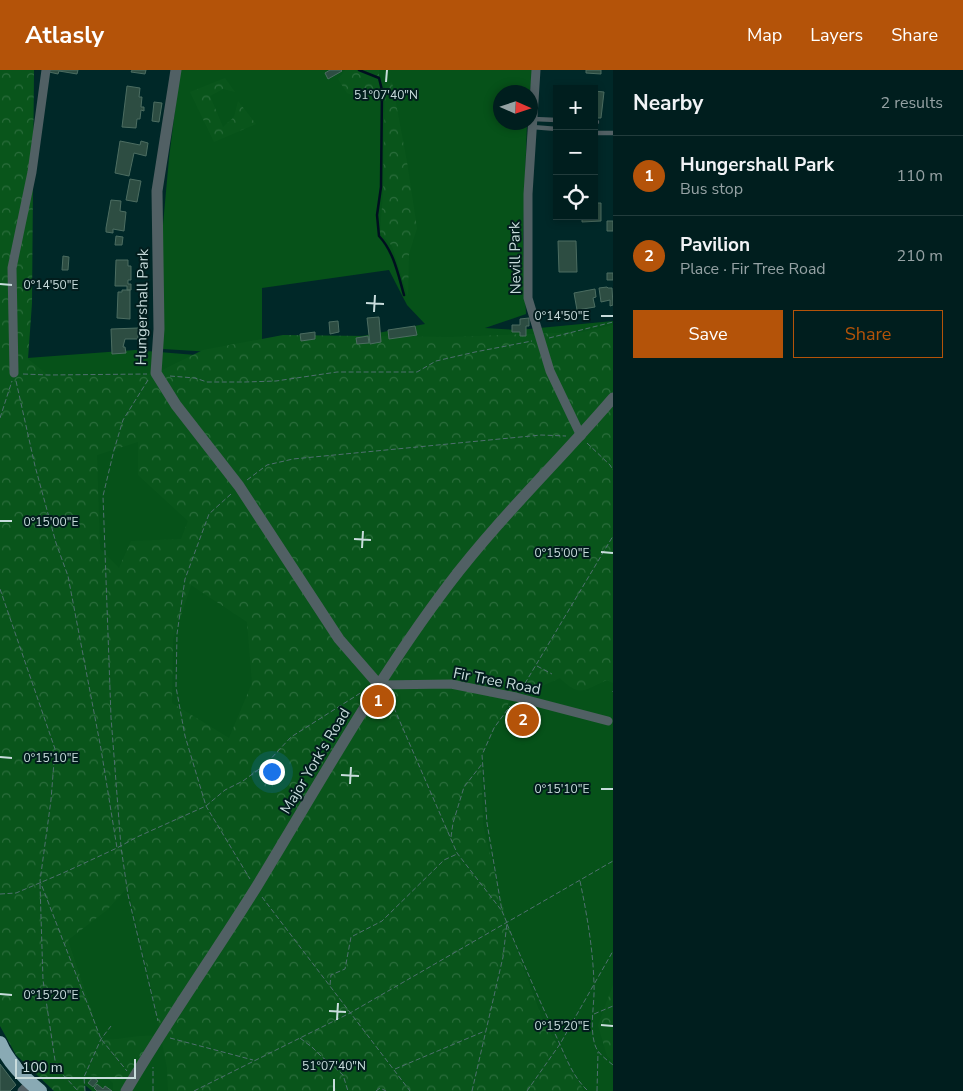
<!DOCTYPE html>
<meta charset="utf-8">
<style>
:root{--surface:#001e1e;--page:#0e2b2b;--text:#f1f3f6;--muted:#95a2a4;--line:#223c3c;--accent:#b45309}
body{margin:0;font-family:"Nunito Sans",sans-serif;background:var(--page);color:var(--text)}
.controls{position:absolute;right:15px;top:15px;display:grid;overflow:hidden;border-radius:0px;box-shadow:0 2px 8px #0003}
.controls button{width:45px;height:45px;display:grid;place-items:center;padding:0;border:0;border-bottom:1px solid var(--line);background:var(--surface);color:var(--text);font:25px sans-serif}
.compass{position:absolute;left:493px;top:15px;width:45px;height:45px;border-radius:50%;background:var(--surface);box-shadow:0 2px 8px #0003;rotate:93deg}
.scale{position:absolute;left:15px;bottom:12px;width:121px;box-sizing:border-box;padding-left:5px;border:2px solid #c8dcdc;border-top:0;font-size:14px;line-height:18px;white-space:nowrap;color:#c8dcdc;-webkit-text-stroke:4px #021d1d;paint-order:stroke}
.you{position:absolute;left:271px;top:701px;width:18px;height:18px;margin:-12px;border:4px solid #fff;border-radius:50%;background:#1a73e8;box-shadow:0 0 0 8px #1a73e833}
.badge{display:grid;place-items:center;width:32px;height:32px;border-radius:50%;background:var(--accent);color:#fff;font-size:16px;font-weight:700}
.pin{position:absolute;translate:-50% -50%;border:2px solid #fff;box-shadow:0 1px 5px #0006}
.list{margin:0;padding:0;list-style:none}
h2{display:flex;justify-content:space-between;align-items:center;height:65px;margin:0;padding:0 20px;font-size:21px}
h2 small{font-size:16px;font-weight:400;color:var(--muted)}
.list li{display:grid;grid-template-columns:32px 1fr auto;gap:15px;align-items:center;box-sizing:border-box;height:80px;padding:0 20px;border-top:1px solid var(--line)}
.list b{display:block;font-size:19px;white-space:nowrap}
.list p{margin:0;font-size:16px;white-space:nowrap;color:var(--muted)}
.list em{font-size:16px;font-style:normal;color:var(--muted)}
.actions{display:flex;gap:10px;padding:15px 20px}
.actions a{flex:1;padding:11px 0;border:1px solid var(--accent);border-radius:0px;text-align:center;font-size:18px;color:var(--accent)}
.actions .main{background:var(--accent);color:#fff}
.icon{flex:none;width:28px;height:28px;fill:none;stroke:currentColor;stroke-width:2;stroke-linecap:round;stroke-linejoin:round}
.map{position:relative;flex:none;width:613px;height:1021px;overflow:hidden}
header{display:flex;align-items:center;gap:30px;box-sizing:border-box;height:70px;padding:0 25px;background:var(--accent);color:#fff}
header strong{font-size:24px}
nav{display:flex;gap:28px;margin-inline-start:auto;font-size:18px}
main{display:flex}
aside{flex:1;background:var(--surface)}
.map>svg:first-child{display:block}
.grass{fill:#065219;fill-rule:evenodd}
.forest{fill:url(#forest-crowns);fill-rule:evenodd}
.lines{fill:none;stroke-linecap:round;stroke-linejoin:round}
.stream{stroke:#000f1f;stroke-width:2.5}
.building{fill:#2d4d42;stroke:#4c6d61}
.path{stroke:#507070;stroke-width:1;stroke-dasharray:5 2.5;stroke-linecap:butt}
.service{stroke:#516064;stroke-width:4.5}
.minor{stroke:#516064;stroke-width:9}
.tertiary{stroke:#516064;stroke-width:11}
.trunk{stroke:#89aab4;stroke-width:14}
.ticks{fill:none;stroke:#c8dcdc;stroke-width:2}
.labels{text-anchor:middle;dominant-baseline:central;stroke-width:4;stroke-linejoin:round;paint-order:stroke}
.street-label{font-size:15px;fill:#c8dcdc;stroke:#021d1d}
.ticks-label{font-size:12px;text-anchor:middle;fill:#c8dcdc;stroke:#021d1d;stroke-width:4;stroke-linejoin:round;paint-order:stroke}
</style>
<header>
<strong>Atlasly</strong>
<nav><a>Map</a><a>Layers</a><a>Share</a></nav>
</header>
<main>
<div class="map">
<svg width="613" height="1021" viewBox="0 0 613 1021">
<defs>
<pattern id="forest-crowns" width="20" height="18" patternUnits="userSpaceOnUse" patternTransform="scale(1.25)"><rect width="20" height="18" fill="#09551b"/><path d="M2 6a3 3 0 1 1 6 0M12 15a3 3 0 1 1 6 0" fill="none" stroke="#2b6d3c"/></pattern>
</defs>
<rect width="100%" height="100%" fill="#002828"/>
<path class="grass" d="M180,0H533L530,22H500V52L527,53L523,169L526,244L485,258L518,260L613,251V1021H92L27,966L0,926V290L135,280L244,289L259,285L163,279L162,166L169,88ZM389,200L407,235L425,254L262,285V218Z"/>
<path class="forest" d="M0,0H34L32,233L28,289L48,305H139L156,303L203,280L283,265L450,267L583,262L613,255V613L607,610C584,620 580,628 560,608L542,616L504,611L510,631L481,685L483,755L507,853L542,948L584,1021H168L167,998L150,911L128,817L107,840L68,870L101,969C119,971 136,964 154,966L120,1021L113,1020V1013L105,1006L86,1005L85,1021H54L16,985L0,956ZM138,372V405L188,451L181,469L131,471L119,498L100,479L97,385ZM191,515L247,552L252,613L229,668L172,633L173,570Z
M345,0H379V27L368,17L363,20L362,29L347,23L338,9Z
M225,8L235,22L223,19L210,26L223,57L234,47L238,31L256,54L214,72L190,22Z
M392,12L407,92L417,158L409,184L408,227L392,176L380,163L383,123L385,15Z
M613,915V991L607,986L598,955Z"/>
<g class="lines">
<path class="stream" d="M359,0L379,8L382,20L381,117L377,145L379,166C394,182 398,204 404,225"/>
</g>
<path class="building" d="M50,0H78L77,4L59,1L58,4L49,2Z
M132,0H146L145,4L131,2Z
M330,0H341L342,1L328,9L325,3Z
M586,0H601V4L586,3Z
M127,16L140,18L139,27H142L141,37H144V41L141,40L140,49H137L136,58L122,57Z
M594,21L604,22L601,48H594Z
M154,32L162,33L159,52L152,51Z
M120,71L140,75L141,71L148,73L146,86L134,83L129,106L115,103Z
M130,109L141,111L137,132L126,130Z
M111,130L121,131L120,141L126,142L124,161L113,159V163L106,162V158Z
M594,133H601V151L582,152V146H594Z
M607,151H613V161H607Z
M116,166L123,167L122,175H115Z
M558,171H576L577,202H559Z
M63,186L69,187L68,200H62Z
M116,190H128V196H131V210H128V214H131V220H127V216H115Z
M607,203H613V210H607Z
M607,217L608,218H612L613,235L610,236V230L601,232L599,218Z
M595,219L596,227L593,228L595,237L577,240L574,223Z
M122,220H130V249L117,248L118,222H122Z
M379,247L381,272L370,274L367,248Z
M529,248V256H526V266H520V262H512V255H520V249Z
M338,251L339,262L330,264L329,252Z
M415,256L417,265L389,269L388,260Z
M138,258V269H125L123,277H125L126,283L112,284L111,259Z
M315,262V269L301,271L300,264Z
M368,266L369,273L357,274L356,268Z
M529,636L539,651L517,665L508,649Z
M0,994L16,1015L10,1021H0Z
M93,1007L98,1011L93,1017L88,1013Z
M97,1014L103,1019L105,1016L112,1021H97L94,1018Z"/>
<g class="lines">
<path class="path" d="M549,268L613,252
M23,304L48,305L147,304
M170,306L195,308L207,312H245L276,311L337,302H417L436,291L475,282L532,271
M148,310L123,350L114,380L103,426L111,647L121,777L128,825L158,951
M16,311L35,396L56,473L68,506L101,679L117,778
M0,348L12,311
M587,373L610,395L613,400
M247,410L267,395L293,389L541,365L566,366
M231,424L209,444L185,509L177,564L176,617L185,666L206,736L250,809
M0,519L55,679L51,730L40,811L101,969L127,1001
M537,596L552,604
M521,620L613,466
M613,622V621
M388,624L457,783L502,841
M451,767L453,753L464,717L482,694
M580,811C587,845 593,879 594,914C595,934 589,956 595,975C598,984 606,989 613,995
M40,814L43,910L56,997L78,1021
M0,824L16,823L63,803L117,778L137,767L206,736L225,720L243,711L266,694L291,667L362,622
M262,827L410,1021
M507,854C523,892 539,930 557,968C566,987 572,1006 588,1021
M330,915L331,905L345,899L351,867L382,851L444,790L457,784
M594,944L613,936
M170,968L253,990
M300,968L313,978L322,987L330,993L343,1005L348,1021
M395,999L485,961
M85,1021L84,1007L101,969L111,956
M153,1021V997
M194,1021L350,943L613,791
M376,1021L380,1018L386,1021
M472,1021L503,887L507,853L502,841L487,753L482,685L494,658L510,636
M527,1021L560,974L613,881
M597,1021L598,982"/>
<path class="service" d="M533,49L557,50
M594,52H597
M532,57L557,59
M594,63H613"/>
<path class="minor" d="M536,0L528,124V228L550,301L581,366
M14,303L12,198L32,102L46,0
M379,615L451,614L516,627L608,651
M22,1021L30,1013"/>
<path class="tertiary" d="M176,0L157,121L159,259L156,303L176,335L239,416L339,569L379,615
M126,1021C167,951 214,885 257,816C319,714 377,609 449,514C499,448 559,391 613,328"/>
<path class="trunk" d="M0,973C8,992 24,1008 40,1021"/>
</g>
<path class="ticks" d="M386,12L387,0M0,214L12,215M366,233L384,234M374,242L375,225M601,246H613M0,451H12M354,469L371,470M362,478L363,461M601,482L613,483M0,687L12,688M341,705L359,706M350,714L351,697M601,719H613M0,924L12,925M329,941L346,942M337,950L338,933M601,955L613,956M334,1021V1009"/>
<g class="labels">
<g class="street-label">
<text transform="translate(515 188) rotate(-91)">Nevill Park</text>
<text transform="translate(142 237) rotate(-89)">Hungershall Park</text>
<text transform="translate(497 611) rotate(11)">Fir Tree Road</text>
<text transform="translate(315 691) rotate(-59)">Major York's Road</text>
</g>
</g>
<g class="ticks-label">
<text x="386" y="29">51°07'40"N</text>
<text x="51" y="219">0°14'50"E</text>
<text x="562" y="250">0°14'50"E</text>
<text x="51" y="456">0°15'00"E</text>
<text x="562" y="487">0°15'00"E</text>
<text x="51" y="692">0°15'10"E</text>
<text x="562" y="723">0°15'10"E</text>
<text x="51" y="929">0°15'20"E</text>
<text x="562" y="960">0°15'20"E</text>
<text x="334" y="1000">51°07'40"N</text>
</g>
</svg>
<div class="controls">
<button>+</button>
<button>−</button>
<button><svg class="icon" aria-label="locate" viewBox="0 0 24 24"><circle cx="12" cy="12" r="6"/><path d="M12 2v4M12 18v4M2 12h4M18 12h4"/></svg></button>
</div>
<svg class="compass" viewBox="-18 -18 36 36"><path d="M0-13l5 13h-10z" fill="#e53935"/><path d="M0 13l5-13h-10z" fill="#95a2a4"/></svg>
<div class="scale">100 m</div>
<div class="you"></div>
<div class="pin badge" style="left:378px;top:631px">1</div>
<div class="pin badge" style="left:523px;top:650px">2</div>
</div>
<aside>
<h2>Nearby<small>2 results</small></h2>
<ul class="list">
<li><span class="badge">1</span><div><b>Hungershall Park</b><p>Bus stop</p></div><em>110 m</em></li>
<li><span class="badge">2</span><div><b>Pavilion</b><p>Place · Fir Tree Road</p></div><em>210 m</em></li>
</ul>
<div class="actions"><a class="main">Save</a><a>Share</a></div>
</aside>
</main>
